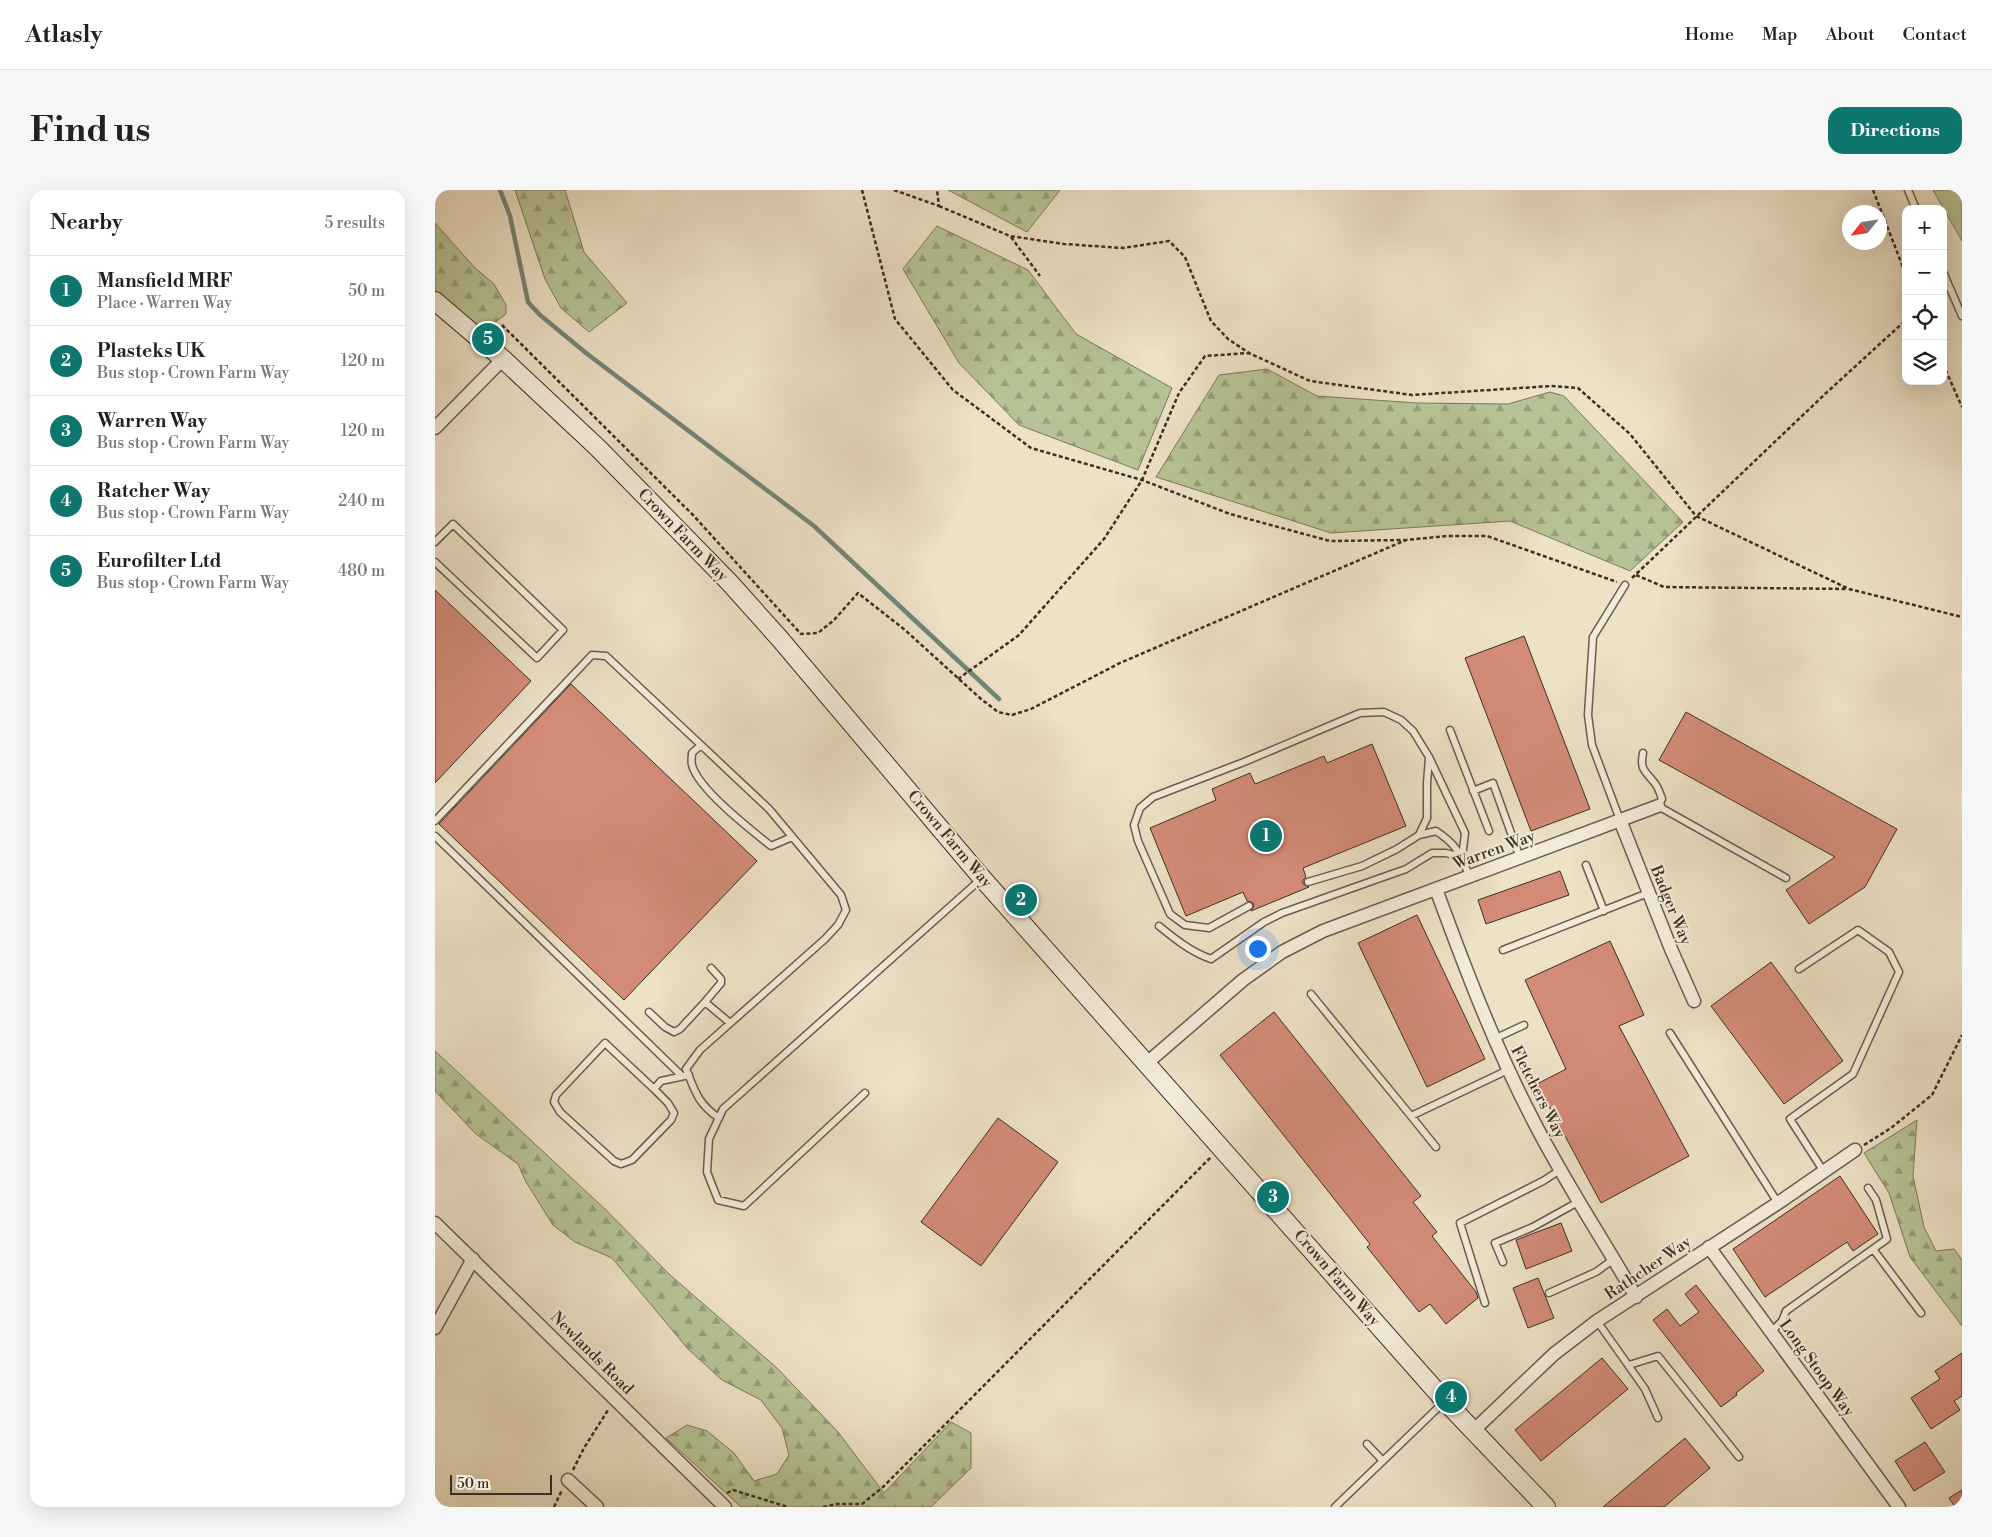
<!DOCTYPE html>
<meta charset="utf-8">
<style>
:root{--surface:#fff;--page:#f6f6f6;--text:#202124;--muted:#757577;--line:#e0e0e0;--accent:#0f766e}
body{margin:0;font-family:"Libre Bodoni",serif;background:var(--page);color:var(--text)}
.controls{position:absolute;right:15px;top:15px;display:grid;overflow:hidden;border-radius:10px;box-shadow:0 5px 20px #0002}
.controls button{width:45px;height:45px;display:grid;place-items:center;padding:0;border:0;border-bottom:1px solid var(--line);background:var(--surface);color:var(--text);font:25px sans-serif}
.compass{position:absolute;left:1407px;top:15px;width:45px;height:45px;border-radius:50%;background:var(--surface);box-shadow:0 5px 20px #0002;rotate:240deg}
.scale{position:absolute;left:15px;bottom:12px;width:102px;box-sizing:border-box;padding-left:5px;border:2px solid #3b2f23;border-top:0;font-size:14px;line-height:18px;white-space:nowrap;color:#3b2f23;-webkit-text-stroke:4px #f3ecda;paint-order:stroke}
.you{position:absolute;left:822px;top:758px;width:18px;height:18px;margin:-12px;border:4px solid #fff;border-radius:50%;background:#1a73e8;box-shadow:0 0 0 8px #1a73e833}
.badge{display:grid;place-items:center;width:32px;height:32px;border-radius:50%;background:var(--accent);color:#fff;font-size:16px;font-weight:700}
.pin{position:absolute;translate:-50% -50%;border:2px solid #fff;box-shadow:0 1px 5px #0006}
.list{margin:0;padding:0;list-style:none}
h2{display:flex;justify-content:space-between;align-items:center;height:65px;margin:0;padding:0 20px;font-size:21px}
h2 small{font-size:16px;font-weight:400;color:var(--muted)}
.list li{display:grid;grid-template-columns:32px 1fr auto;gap:15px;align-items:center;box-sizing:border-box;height:70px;padding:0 20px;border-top:1px solid var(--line)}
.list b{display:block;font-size:19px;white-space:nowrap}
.list p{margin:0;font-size:16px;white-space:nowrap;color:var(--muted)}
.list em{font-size:16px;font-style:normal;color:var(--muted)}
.icon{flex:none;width:28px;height:28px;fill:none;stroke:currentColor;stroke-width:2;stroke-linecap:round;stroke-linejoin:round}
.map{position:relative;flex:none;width:1527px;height:1317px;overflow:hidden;border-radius:15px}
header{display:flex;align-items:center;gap:30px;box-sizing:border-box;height:70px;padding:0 25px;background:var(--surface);border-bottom:1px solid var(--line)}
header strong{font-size:24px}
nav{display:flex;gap:28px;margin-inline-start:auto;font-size:18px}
.intro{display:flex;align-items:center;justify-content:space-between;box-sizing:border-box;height:120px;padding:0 30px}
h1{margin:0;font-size:35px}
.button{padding:12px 22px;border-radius:15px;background:var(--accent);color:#fff;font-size:18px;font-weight:700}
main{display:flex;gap:30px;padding:0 30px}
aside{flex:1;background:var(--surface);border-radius:15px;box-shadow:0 5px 20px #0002}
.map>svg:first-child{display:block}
.green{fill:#b7c396;stroke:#79795c}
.forest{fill:url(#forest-firs);stroke:#79795c}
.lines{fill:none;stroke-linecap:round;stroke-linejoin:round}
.stream{stroke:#748576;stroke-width:4.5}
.building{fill:#d38b78;stroke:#3b2f23}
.lane-casing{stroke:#685c4c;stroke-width:9}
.street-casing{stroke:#685c4c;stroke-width:15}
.secondary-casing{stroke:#3b2f23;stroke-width:20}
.path{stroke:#3b2f23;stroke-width:2.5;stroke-dasharray:4 2.5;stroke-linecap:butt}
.lane{stroke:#f3ecda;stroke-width:6}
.street{stroke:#f3ecda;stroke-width:12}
.secondary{stroke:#f3ecda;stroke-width:18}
.labels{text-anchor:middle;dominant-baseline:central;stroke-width:4;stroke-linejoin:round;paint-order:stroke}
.street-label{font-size:16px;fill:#3b2f23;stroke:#f3ecda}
</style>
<header>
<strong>Atlasly</strong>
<nav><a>Home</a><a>Map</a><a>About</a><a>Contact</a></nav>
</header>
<div class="intro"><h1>Find us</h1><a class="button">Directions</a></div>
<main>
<aside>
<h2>Nearby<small>5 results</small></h2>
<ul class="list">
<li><span class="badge">1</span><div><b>Mansfield MRF</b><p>Place · Warren Way</p></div><em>50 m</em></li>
<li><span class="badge">2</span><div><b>Plasteks UK</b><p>Bus stop · Crown Farm Way</p></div><em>120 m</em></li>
<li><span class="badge">3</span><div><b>Warren Way</b><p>Bus stop · Crown Farm Way</p></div><em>120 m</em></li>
<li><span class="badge">4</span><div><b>Ratcher Way</b><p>Bus stop · Crown Farm Way</p></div><em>240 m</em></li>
<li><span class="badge">5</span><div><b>Eurofilter Ltd</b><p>Bus stop · Crown Farm Way</p></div><em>480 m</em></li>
</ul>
</aside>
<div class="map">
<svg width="1527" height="1317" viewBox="0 0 1527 1317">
<defs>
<pattern id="forest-firs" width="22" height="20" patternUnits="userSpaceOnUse" patternTransform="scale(1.25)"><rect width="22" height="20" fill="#b7c396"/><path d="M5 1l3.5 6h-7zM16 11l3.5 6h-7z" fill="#969f7a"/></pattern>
</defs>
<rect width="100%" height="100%" fill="#ede1c6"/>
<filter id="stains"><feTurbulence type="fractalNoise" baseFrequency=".004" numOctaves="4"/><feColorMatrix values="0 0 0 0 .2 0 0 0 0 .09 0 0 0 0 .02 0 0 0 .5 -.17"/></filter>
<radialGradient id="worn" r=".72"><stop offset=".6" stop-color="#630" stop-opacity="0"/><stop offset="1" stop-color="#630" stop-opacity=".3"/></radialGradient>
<path class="green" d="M1498,0H1527V51Z"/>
<path class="forest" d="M80,0H130L149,62L192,113L154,142L126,118L110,89Z
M513,0H625L592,42Z
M0,33L40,78L59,94L71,115V124L54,137L40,134L0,100Z
M502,36L593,80L641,144L737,198L703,280L584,235L524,173L468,79Z
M832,179L882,206L982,213L1073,214L1115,202L1129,206L1248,332L1195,381L1075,331L896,343L721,287L784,185Z
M0,861L172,1021L234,1084L342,1178L403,1242L449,1303L516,1232L536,1243V1278L496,1317H306L231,1248L252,1235L272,1241L299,1263L319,1291L342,1284L354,1265L347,1238L326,1210L287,1190L253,1159L177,1068L140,1052L118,1035L91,992L83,974L41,944L0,901Z
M1482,930L1478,986L1489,1037L1501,1061L1519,1059L1527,1070V1136L1475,1067L1454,1003L1429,963Z"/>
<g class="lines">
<path class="stream" d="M65,0L75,26L93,112L105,125L151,163L379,336L564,509"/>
</g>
<path class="building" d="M0,400L96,491L0,593Z
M1089,446L1155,619L1096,641L1030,468Z
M136,494L322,671L189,810L4,634Z
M1251,522L1462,639L1430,697L1374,734L1351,700L1400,667L1224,570Z
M937,554L971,636L868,678L871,687L868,690V694L874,697L816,721L818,718L819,714L816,712L812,711L808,702L751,726L715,638L781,610L777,599L815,583L820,594L889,566L892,573Z
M1125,681L1134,705L1051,734L1043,710Z
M982,725L1050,869L992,897L923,753Z
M1175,751L1209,825L1184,836L1254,966L1166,1013L1102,894L1131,879L1090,790Z
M1336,772L1408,871L1349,914L1276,816Z
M839,822L986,1006L978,1012L1002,1042L997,1046L1041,1102L1043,1108L1011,1134L995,1114L984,1122L932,1057L935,1054L785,865Z
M563,928L623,972L546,1076L486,1032Z
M1405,986L1443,1044L1418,1061L1412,1052L1330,1107L1298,1059Z
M1126,1033L1137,1061L1091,1079L1081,1050Z
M1103,1088L1119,1128L1093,1138L1078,1098Z
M1261,1095L1329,1181L1301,1203L1302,1205L1286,1217L1218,1130L1232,1119L1245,1136L1264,1122L1250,1104Z
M1527,1163V1206L1519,1211L1525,1220L1496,1239L1476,1208L1505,1189L1500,1181Z
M1167,1168L1193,1199L1106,1271L1080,1240Z
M1250,1248L1275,1278L1229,1317H1168Z
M1490,1252L1510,1282L1479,1301L1460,1271Z
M1527,1300V1317H1520L1514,1308Z"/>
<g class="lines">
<g class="lane-casing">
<path id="lane" d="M1473,0L1481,19
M1508,82L1527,126
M0,352L18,334L128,440L102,468L0,372
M1015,540L1054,641
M1208,563C1205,579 1209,580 1218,591C1223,596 1225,603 1227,609L1223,616L1351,688
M1038,601L1058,593L1085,668
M1185,630L1157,555L1153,525L1158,447L1190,395
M0,631L157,465L171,466L266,555
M984,645L992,628V593L994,568
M0,646L247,886
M1151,675L1169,721
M873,692L927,676L962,659L984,645L1001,641C1021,654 1026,664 1034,686
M724,736C740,749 756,762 776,769L829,732L847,723L971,679L997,663H1011L1027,667L1030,643L994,567L978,541L966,530L949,522L925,523L809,572L718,607L705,618L699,635L703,651L735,724L750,735L774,738L814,716
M1068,760L1213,703
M1364,779L1423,740L1454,762L1464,782L1418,884L1355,929L1389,982
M876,804L976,926L1073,880
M270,812L286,793V789L276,778
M214,822L230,837L239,842L245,839L270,812L295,833
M1235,843L1343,1013
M1059,849L1089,835
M219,899L233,913L239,923L236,930L197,970L186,974L179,971L125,922L119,912L121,905L170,853L219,899L226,891L254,885
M430,903L309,1016L283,1010L272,982L274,949L288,919L546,689
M976,926L1001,957
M284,928C263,914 260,901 251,879L265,860L390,749L403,735L411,720L406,705L334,619L266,555L257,563C257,566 256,571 257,575C263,599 316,640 336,656L357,647
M1433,998L1441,1010L1452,1049L1438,1059
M1068,1072L1060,1053L1098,1037L1143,1012
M1114,1103L1161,1082L1179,1069
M1050,1113L1025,1033L1108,991L1125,980
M1162,1131L1210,1199L1223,1228
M1336,1142L1347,1131L1351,1121L1438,1059L1486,1123
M1194,1175L1223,1166L1304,1267
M932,1254L948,1271
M900,1317L1009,1212"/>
</g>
<g class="street-casing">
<path id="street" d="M0,238L68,169
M1185,630L1236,759L1259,811
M1001,699C1030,778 1059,855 1098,930C1129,991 1167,1048 1201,1107
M712,873L808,790L847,762L888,741L1223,616
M0,1033L290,1317
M1274,1057L1464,1317
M0,1138L38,1069
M1038,1241L1119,1164L1162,1131L1343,1013L1420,960
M133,1290L162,1317"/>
</g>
<g class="secondary-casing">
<path id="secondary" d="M0,111L68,169L163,258L294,392L345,449L547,688L1010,1211L1111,1317"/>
</g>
<path class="path" d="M427,0L460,129L518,200L596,258L707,290L795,324L895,351L969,350
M459,0L504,16L502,0
M1438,0L1471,85
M504,16L575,46L629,54L688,58L734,51L750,67L776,131L793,149L814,163L875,191L977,205L1116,196L1143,198L1195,244L1261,326L1414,399L1527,427
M576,47L605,86
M67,135L258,325L366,444L383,443L399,430L423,403L470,440L546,509L563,522L577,525L596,519L685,473L971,350L1012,346H1052L1182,392
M1508,174L1527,217
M1201,385L1229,397L1413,399
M1197,388L1390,204L1471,130
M523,489L584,445L669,349L707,290L744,203L770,166L814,163
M1429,955L1456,938L1497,905L1527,845
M138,1280L149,1258L173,1220
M292,1303L298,1300L353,1317
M119,1317L127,1300
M388,1317L402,1314H427L448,1297L776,967"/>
<use href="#lane" class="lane"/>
<use href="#street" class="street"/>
<use href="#secondary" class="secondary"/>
</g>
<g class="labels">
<g class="street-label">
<text transform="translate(248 345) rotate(46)">Crown Farm Way</text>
<text transform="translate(515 649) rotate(50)">Crown Farm Way</text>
<text transform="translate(1059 660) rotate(-20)">Warren Way</text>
<text transform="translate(1236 715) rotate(68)">Badger Way</text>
<text transform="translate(1103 902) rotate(63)">Fletchers Way</text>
<text transform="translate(1213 1078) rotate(-34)">Rathcher Way</text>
<text transform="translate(902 1088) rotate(49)">Crown Farm Way</text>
<text transform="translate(157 1163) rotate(45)">Newlands Road</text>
<text transform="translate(1382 1178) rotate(54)">Long Stoop Way</text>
</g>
</g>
<rect width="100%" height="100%" filter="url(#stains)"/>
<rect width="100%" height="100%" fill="url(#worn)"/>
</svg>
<div class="controls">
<button>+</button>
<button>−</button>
<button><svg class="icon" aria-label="locate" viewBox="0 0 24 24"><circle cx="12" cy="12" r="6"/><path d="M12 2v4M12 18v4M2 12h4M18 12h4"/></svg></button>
<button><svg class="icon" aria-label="layers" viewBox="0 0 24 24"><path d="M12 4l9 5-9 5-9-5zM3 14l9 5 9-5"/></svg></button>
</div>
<svg class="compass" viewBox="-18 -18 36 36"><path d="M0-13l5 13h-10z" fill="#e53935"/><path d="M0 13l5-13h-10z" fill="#757577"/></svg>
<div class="scale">50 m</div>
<div class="you"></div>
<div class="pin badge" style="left:831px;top:646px">1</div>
<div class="pin badge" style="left:586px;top:710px">2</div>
<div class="pin badge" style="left:838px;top:1007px">3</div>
<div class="pin badge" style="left:1016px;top:1207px">4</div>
<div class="pin badge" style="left:53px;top:149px">5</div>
</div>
</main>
